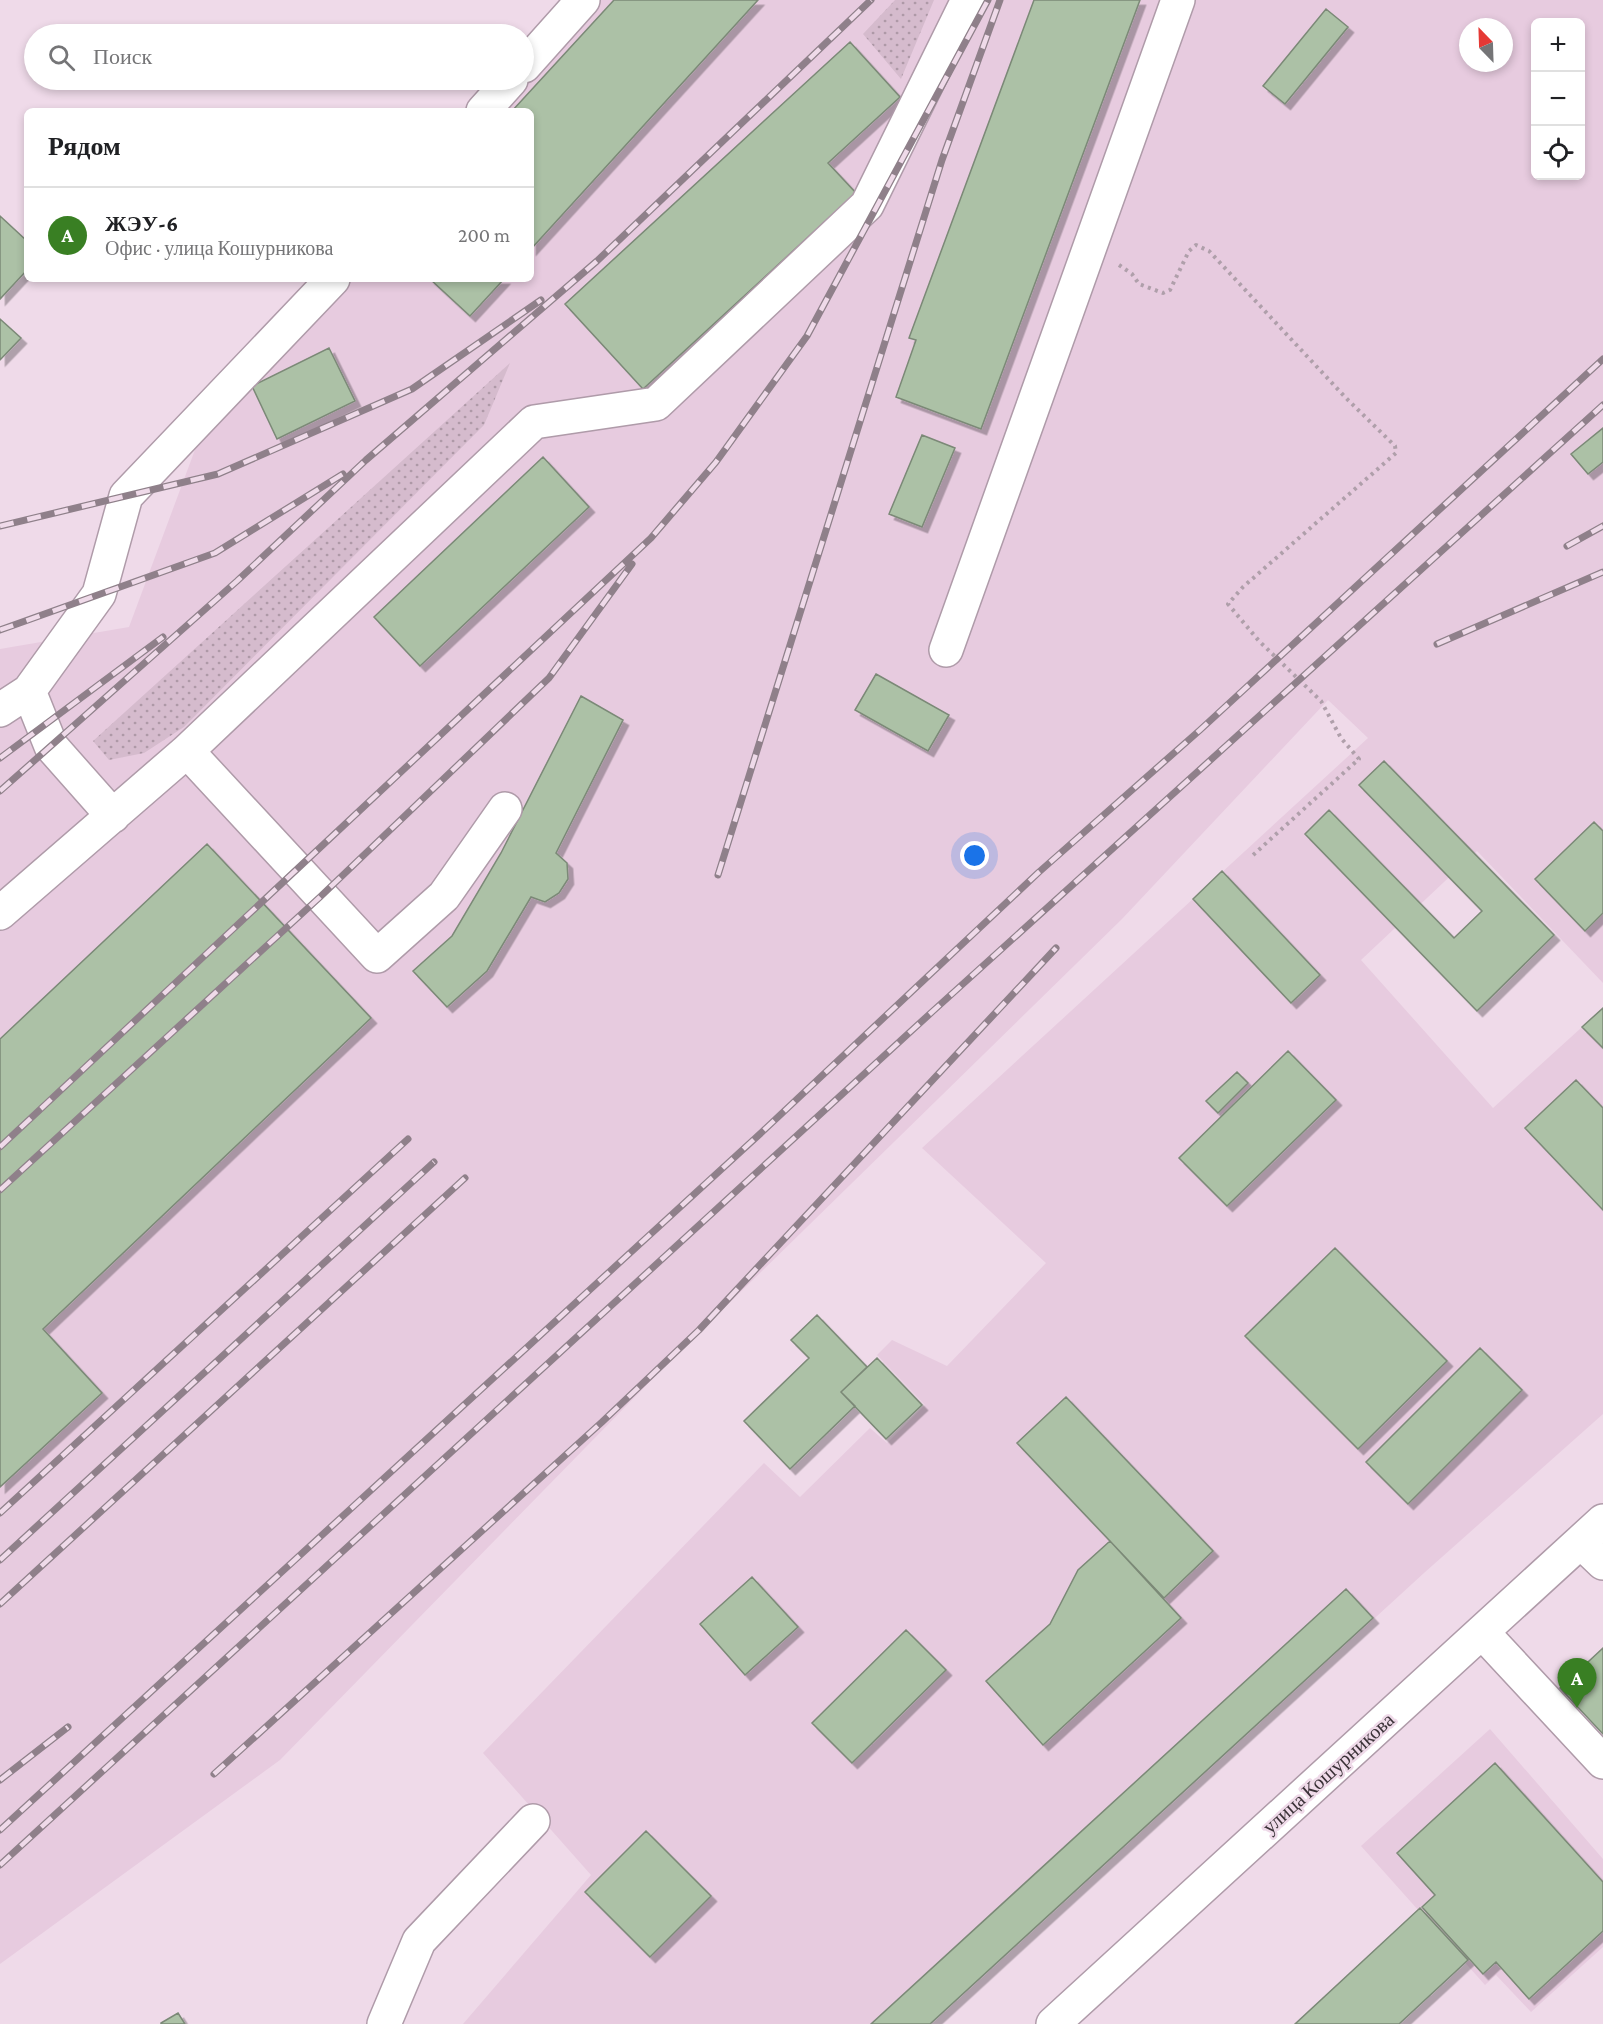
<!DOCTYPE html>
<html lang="ru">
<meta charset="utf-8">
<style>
:root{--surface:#fff;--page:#f6f6f6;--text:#202124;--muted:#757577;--line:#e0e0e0;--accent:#397f23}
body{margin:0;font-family:"Crimson Pro",serif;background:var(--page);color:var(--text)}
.controls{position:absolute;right:18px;top:18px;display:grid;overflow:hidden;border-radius:9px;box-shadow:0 3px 9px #0003}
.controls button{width:54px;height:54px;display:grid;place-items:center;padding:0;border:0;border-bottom:2px solid var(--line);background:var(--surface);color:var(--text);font:30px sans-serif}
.compass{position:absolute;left:1459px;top:18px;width:54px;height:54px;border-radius:50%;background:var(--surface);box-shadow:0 3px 9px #0003;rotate:337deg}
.you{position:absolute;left:975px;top:856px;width:21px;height:21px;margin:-15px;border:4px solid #fff;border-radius:50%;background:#1a73e8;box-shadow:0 0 0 9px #1a73e833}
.badge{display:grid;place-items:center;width:39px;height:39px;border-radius:50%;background:var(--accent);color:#fff;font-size:20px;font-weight:700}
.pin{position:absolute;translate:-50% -50px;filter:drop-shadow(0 2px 3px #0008)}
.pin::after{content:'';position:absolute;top:32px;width:21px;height:18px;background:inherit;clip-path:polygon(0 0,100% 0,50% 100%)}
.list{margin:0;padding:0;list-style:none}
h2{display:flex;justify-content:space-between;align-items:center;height:78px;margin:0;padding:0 24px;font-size:26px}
h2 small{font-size:20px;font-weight:400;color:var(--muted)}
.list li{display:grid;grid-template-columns:39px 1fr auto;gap:18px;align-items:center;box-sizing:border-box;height:96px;padding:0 24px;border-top:2px solid var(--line)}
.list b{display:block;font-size:22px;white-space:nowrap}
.list p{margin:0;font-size:20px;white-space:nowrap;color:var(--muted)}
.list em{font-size:20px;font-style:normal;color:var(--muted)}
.icon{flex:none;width:33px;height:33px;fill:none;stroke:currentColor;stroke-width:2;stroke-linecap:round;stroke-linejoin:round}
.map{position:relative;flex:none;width:1603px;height:2024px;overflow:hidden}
.search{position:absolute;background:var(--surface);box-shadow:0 3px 9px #0003;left:24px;top:24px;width:510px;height:66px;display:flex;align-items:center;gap:15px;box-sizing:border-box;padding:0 21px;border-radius:33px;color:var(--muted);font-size:22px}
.panel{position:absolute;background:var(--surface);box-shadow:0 3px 9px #0003;left:24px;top:108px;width:510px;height:174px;border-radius:9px}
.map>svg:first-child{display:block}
.built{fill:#e7cbdf;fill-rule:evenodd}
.grass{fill:url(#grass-dots)}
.building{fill:#acc1a6;stroke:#7b8977;stroke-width:1.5;filter:url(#shadow)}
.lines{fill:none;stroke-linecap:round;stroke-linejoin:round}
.minor-casing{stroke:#af9ba9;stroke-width:36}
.path{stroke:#af9faa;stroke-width:4;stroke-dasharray:3 4.5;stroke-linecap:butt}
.minor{stroke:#fff;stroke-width:33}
.rail-casing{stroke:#8f808a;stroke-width:7}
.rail{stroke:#efdae9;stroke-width:4.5;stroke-dasharray:14;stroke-linecap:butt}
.labels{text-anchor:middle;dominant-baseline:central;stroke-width:5;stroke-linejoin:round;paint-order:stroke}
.street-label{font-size:20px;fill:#3b3238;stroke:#efdae9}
</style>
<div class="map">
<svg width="1603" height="2024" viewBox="0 0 1603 2024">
<defs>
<pattern id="grass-dots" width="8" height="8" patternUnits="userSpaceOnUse" patternTransform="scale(1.5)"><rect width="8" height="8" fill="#d5bbcd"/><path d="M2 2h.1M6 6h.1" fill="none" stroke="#ae99a7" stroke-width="1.8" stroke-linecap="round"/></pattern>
<filter id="shadow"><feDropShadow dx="5.5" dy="5.5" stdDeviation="0" flood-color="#0004"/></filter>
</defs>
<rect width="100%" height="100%" fill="#efdae9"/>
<path class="built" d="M596,0H1603V983L1477,851L1361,960L1493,1108L1603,1008V1414L1424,1573L931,2024H463L591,1875L483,1753L764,1463L800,1497L870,1428L887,1443L925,1405L877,1355L892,1340L947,1366L1046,1263L922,1148L1368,738L1328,700L1122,919L672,1359L280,1760L0,1964V649L129,627L199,439L344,279H531V111H496ZM1536,22H1580V176H1536ZM1468,27H1504V63H1468Z
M1490,1729L1603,1859V1947L1531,2012L1496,1975L1485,1985L1361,1846Z"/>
<path class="grass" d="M895,0H934L901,79L863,34Z
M510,363L484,425L184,727L144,753L109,760L93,741Z"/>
<path class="building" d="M614,0H758L531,249V111H512Z
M1034,0H1140L981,429L896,397L916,340L909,338Z
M1326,9L1348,27L1285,104L1263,86Z
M850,42L900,97L828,163L856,193L643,389L565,304Z
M0,216L27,241V270L0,299Z
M430,279H504L470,316Z
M0,319L21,338L0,360Z
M329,348L355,401L277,439L252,386Z
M1603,428V462L1588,474L1571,454Z
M922,435L955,448L922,527L889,514Z
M543,457L589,507L420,666L374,617Z
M876,674L949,715L928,751L855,710Z
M581,696L623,720L556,853L567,863L568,879L559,893L545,902L531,897L487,971L447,1007L413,971L452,936L501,853Z
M1384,761L1554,935L1477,1011L1305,834L1329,810L1454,938L1482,911L1359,785Z
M1594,822L1603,831V913L1585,931L1535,879Z
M207,844L371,1018L43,1329L102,1393L0,1487V1039Z
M1222,871L1320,975L1291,1003L1193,899Z
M1603,1008V1048L1582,1027Z
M1288,1051L1336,1100L1227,1206L1179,1158Z
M1237,1072L1248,1083L1218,1113L1206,1101Z
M1576,1080L1603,1108V1210L1525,1128Z
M1335,1248L1447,1361L1358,1449L1245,1336Z
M817,1315L867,1367L841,1392L855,1406L790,1469L744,1421L809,1358L791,1340Z
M1480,1348L1522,1390L1408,1504L1366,1462Z
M877,1358L922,1405L886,1439L841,1392Z
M1066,1397L1213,1551L1164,1598L1017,1443Z
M1110,1541L1181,1618L1043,1745L986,1681L1050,1624L1078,1570Z
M752,1577L798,1627L745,1675L700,1624Z
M1346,1589L1373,1618L930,2024H871Z
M906,1630L946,1670L852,1763L812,1723Z
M1603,1648V1734L1560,1688Z
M1495,1763L1603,1882V1931L1529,1999L1496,1962L1483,1974L1422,1907L1435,1895L1397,1853Z
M646,1831L711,1896L650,1957L585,1892Z
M1420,1908L1468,1960L1399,2024H1295Z
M178,2013L185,2024H161V2023Z"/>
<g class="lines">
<g class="minor-casing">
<path id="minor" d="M524,66L583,0
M483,111L511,80
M946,650L1178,0
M29,691L51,746L113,816
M0,710L29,691L99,594L126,496L333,279
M187,751L377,956L444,896L505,809
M0,913L187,751L534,422L656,404L867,205L968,0
M1581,1542L1603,1563
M1482,1632L1603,1762
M384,2024L419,1941L533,1821
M1053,2024L1603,1521"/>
</g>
<path class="path" d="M1119,265L1132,274L1139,284L1163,293L1170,290L1189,251L1196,245L1209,251L1345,397L1395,446L1396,453L1243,587L1228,604L1259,641L1321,701L1341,738L1359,759L1252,856"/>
<use href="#minor" class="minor"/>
<g class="rail-casing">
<path id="rail" d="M0,526L218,474L412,389L541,300
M1567,546L1603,526
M0,630L215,553L343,474
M1437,644L1603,572
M0,758L163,637
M0,791L237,581L366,460L597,261L871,0
M718,875L942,160L1000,0
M0,1147L651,538L716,462L807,336L988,0
M0,1190L320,897L549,678L632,564
M0,1513L408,1139
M0,1560L434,1162
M0,1604L465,1178
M214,1774L602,1422L699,1330L1056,948
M0,1780L68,1727
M0,1830L762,1132L1039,872L1200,730L1603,359
M0,1865L933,1011L1603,405"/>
</g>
<use href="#rail" class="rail"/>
</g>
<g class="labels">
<g class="street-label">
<text transform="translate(1328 1773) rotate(-42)">улица Кошурникова</text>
</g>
</g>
</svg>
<div class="controls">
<button>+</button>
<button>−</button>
<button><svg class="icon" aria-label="locate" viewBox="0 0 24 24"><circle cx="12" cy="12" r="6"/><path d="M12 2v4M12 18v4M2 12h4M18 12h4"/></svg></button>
</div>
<svg class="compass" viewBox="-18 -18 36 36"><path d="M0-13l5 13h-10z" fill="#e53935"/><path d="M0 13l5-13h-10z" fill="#757577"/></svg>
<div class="you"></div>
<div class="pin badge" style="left:1577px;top:1708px">A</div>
<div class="search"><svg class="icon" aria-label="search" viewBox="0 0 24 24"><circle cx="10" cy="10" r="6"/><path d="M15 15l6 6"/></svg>Поиск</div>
<section class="panel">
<h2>Рядом<small></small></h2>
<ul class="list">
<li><span class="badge">A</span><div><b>ЖЭУ-6</b><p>Офис · улица Кошурникова</p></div><em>200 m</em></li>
</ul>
</section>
</div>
